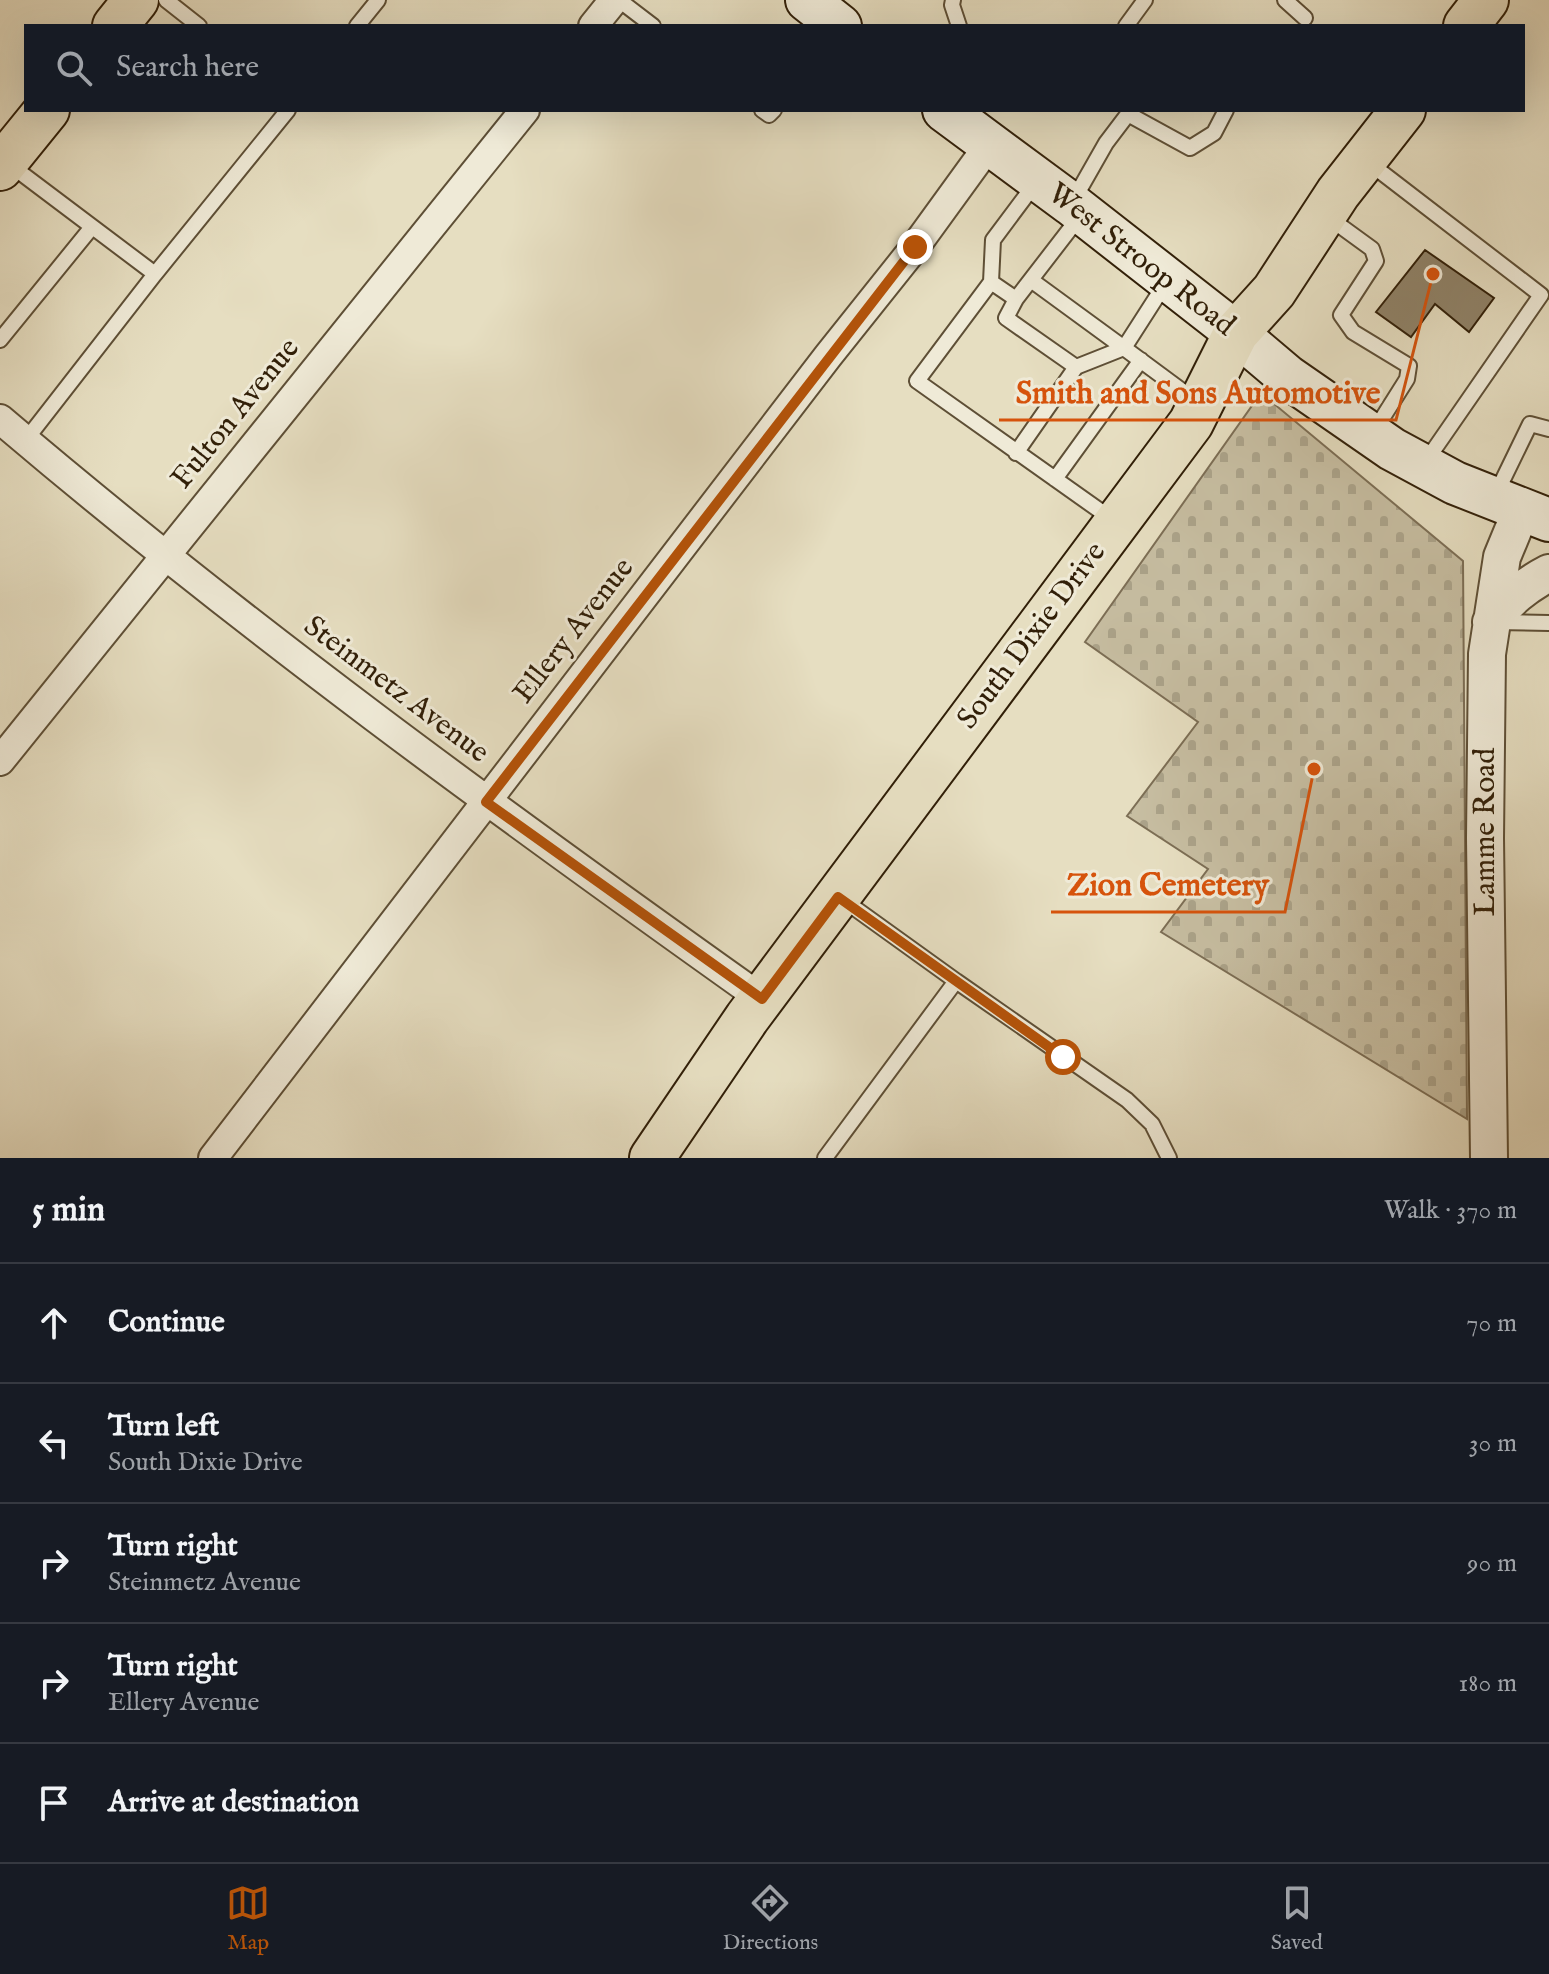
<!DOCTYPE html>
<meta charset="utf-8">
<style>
:root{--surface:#171b24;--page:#242831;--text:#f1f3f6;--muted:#9ea1a6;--line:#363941;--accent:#b45309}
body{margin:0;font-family:"IM FELL English",serif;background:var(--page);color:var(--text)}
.stop{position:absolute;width:24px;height:24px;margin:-18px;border:6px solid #b45309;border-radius:50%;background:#fff}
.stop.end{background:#b45309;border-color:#fff;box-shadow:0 2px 8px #0008}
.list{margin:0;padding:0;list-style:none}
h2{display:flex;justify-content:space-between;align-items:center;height:104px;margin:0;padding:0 32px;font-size:34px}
h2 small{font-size:26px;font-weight:400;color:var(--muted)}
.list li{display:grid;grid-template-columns:52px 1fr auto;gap:24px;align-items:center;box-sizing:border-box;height:120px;padding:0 32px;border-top:2px solid var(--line)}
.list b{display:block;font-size:30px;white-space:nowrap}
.list p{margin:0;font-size:26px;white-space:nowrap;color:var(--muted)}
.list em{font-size:26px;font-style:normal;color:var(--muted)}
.icon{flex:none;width:44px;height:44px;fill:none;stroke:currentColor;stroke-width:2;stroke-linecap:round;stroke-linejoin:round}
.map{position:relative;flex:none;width:1549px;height:1158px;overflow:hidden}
.search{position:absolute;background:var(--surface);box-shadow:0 8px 32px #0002;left:24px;right:24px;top:24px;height:88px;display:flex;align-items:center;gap:20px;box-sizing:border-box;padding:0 28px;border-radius:0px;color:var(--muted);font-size:30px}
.sheet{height:704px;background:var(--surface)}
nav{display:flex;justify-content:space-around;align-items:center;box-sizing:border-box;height:112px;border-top:2px solid var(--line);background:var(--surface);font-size:22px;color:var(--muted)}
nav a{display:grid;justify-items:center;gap:4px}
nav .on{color:var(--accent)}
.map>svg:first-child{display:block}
.cemetery{fill:url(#cemetery-stones);stroke:#7c6e55;stroke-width:2}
.building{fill:#8f8268;stroke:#311f08;stroke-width:2}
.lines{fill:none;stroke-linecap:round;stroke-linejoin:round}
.service-casing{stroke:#5e4f36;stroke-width:18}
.minor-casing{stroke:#5e4f36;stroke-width:32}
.tertiary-casing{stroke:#5e4f36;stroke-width:40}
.secondary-casing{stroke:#311f08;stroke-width:46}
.primary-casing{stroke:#311f08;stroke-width:48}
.service{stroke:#efead7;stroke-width:14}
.minor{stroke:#efead7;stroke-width:28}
.tertiary{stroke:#efead7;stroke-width:36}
.secondary{stroke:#efead7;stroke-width:42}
.primary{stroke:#e6dec1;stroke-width:44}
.route{stroke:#b45309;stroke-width:10}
.labels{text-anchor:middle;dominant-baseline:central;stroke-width:6;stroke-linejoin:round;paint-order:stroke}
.street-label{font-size:30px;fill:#311f08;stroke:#efead7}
.leader{fill:none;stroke:#d6530c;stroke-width:3}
.callout-dot{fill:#d6530c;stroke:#efead7;stroke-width:3}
.callout-label{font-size:32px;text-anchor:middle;font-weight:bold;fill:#d6530c;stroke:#efead7;stroke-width:6;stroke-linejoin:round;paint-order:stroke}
</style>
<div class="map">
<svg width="1549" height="1158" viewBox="0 0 1549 1158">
<defs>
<pattern id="cemetery-stones" width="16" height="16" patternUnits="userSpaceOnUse" patternTransform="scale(2)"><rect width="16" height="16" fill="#c7bea2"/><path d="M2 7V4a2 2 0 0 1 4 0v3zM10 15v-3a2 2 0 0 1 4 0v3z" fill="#aba38a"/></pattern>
</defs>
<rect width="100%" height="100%" fill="#e6dec1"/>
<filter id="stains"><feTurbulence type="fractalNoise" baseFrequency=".0025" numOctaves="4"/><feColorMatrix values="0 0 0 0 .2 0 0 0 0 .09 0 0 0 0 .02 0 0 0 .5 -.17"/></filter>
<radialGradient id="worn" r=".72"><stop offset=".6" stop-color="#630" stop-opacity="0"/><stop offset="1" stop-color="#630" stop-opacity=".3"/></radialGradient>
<path class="cemetery" d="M1261,393L1463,561L1467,1119L1161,932L1208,869L1127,816L1198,722L1085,642Z"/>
<path class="building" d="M1425,250L1494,298L1469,332L1435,304L1411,337L1376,312Z"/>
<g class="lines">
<g class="service-casing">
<path id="service" d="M166,0L199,26
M619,0L653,26
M953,0L952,5L959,26
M1285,0L1305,18
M357,26L378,0
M1126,26L1145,0
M762,110L769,115L774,110
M1368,162L1541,295L1424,464
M9,164L155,274L25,441
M1037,181L993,240L991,282L917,381L1113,520
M1073,201L1106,143L1128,114L1190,148L1214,133L1226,110
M1328,217L1372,249L1376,261L1341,315L1353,332L1409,366L1407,379L1373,433
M155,274L288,110
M1031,280L1124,348
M991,282L1016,299L1080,216
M1165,284L1124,348L1197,402
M1016,299L1006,318L1076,367L1124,348
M0,340L92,227
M1016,453L1076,367
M1055,479L1141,360
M1495,496L1530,424L1549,429
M1495,622L1549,623
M956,981L1127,1100L1152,1124L1169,1158
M825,1158L956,981L842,899"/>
</g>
<g class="minor-casing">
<path id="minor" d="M593,26L614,0
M0,419C243,626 502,814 762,999
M0,761L525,110
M213,1158L828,356L915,247L989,145"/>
</g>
<g class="tertiary-casing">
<path id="tertiary" d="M1491,622C1508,600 1524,586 1549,573
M1489,1158L1485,838L1487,654L1502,557L1521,511"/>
</g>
<g class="secondary-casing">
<path id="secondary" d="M807,0L840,26
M944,110L1071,204L1236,333L1288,377L1392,449L1455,483L1549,520"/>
</g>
<g class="primary-casing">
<path id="primary" d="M115,26L136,0
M1466,26L1486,0
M0,168L47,110
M652,1158L747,1018L1191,423L1236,333L1274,291L1338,193L1403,110"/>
</g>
<use href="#service" class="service"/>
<use href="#minor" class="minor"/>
<use href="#tertiary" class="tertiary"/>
<use href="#secondary" class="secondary"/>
<use href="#primary" class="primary"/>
</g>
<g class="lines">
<path class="route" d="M915,247L486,802L762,999L838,897L1063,1057"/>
</g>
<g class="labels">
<g class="street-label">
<text transform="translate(1141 260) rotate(38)">West Stroop Road</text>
<text transform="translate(236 414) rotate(-51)">Fulton Avenue</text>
<text transform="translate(574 631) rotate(-52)">Ellery Avenue</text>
<text transform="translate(1032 636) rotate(-53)">South Dixie Drive</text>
<text transform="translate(396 690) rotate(37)">Steinmetz Avenue</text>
<text transform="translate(1486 832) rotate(-90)">Lamme Road</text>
</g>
</g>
<path class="leader" d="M1433 274L1396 420H999M1314 769L1285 912H1051"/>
<g class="callout-dot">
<circle cx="1433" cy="274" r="8"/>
<circle cx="1314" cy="769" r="8"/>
</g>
<g class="callout-label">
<text x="1198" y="403">Smith and Sons Automotive</text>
<text x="1168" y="895">Zion Cemetery</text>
</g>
<rect width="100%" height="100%" filter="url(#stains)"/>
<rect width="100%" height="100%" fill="url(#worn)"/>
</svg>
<div class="stop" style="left:1063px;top:1057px"></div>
<div class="stop end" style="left:915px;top:247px"></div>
<div class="search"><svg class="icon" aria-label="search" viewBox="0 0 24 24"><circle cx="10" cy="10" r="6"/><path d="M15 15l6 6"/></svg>Search here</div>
</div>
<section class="sheet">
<h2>5 min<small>Walk · 370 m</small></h2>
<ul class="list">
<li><svg class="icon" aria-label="ahead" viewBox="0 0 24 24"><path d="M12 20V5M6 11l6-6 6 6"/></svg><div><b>Continue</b></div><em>70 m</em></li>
<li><svg class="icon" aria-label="left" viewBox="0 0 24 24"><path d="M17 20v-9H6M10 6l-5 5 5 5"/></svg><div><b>Turn left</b><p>South Dixie Drive</p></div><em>30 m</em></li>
<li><svg class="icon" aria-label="right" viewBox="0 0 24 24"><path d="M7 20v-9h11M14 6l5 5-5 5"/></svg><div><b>Turn right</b><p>Steinmetz Avenue</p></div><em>90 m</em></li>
<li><svg class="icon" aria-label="right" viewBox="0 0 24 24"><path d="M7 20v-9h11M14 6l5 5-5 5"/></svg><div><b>Turn right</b><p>Ellery Avenue</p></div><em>180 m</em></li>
<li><svg class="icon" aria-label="arrive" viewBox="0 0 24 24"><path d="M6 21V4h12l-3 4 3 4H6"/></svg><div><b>Arrive at destination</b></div></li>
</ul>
</section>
<nav>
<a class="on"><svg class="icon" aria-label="map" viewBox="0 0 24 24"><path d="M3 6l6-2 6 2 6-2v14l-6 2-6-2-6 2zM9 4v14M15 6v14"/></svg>Map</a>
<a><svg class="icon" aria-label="directions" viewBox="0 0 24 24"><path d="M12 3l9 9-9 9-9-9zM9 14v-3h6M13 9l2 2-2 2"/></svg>Directions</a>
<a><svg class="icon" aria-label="saved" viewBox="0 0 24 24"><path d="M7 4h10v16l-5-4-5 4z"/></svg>Saved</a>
</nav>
